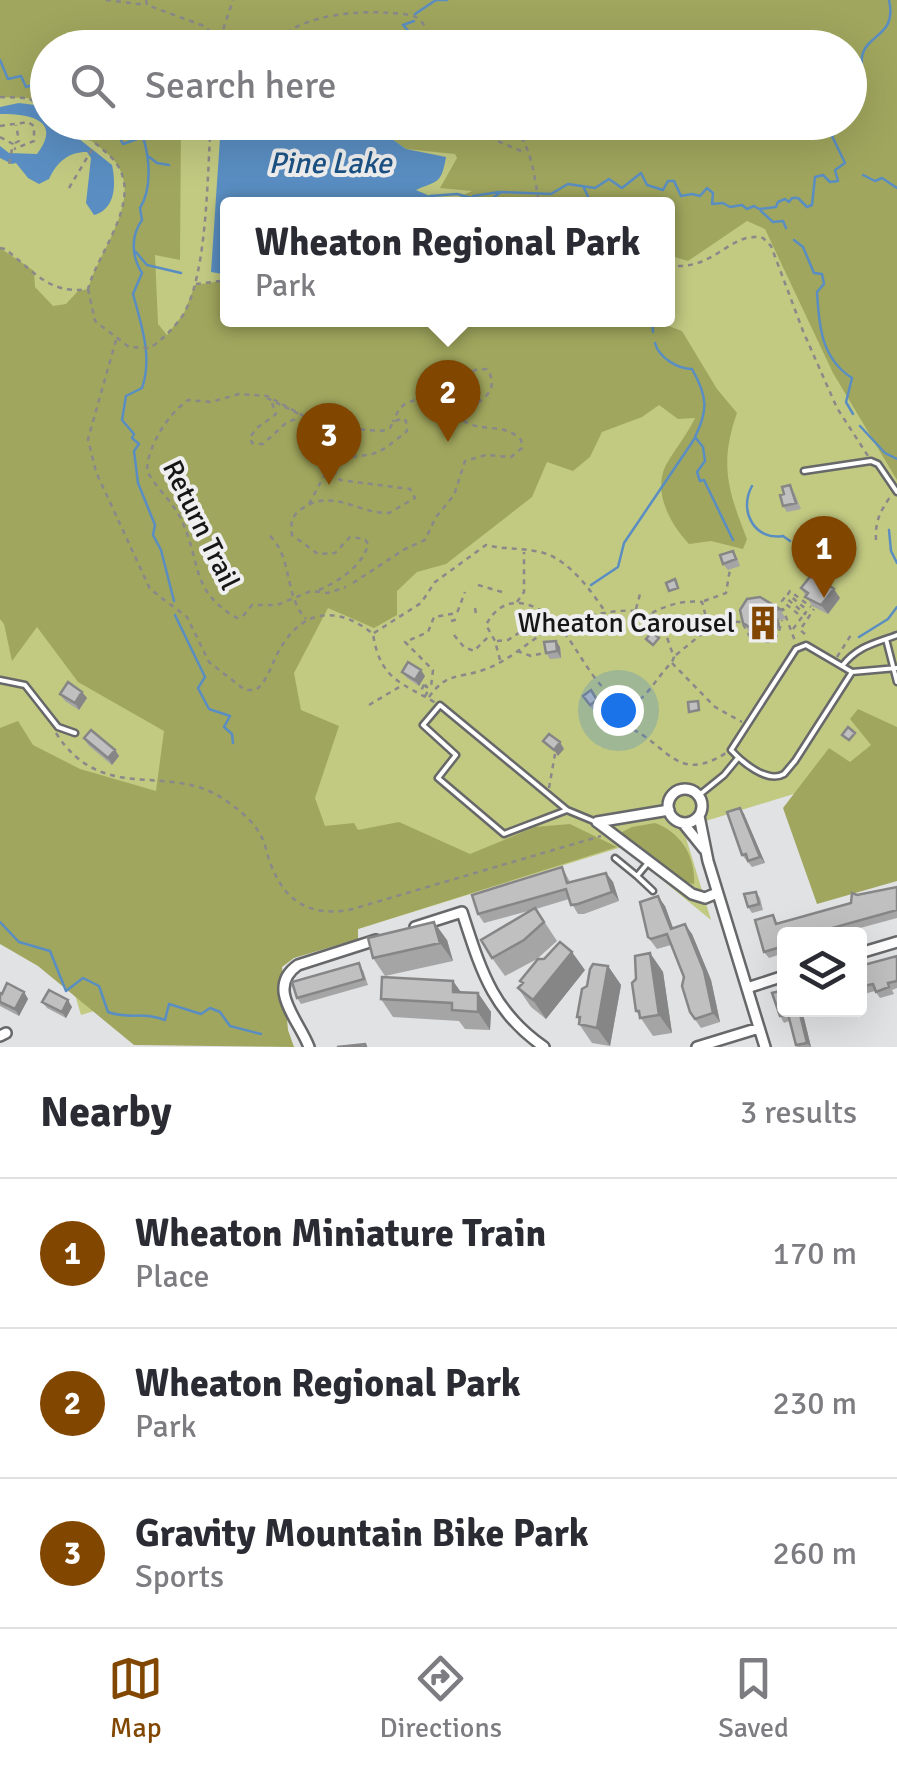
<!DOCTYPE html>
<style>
:root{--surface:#fff;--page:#f2f2f3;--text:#2b2b33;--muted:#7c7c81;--line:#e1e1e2;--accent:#814600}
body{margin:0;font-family:Signika,sans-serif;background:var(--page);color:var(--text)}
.controls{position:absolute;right:30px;bottom:30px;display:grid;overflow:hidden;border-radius:10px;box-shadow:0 10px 40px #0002}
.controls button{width:90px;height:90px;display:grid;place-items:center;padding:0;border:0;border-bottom:2px solid var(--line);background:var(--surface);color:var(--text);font:50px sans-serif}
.you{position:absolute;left:618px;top:710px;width:35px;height:35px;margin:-25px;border:8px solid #fff;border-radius:50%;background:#1a73e8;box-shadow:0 0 0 15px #1a73e833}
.badge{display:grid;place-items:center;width:65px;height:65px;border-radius:50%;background:var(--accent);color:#fff;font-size:32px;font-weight:700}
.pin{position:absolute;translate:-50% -82px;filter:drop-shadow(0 2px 5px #0008)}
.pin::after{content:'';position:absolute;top:52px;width:35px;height:30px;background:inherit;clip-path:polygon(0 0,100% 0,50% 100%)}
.popup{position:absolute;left:220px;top:197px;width:455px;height:130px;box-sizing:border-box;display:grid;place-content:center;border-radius:10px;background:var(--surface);filter:drop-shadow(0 2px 8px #0005);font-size:32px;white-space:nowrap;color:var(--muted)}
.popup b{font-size:38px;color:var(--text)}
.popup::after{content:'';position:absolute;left:50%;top:100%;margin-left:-20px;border:20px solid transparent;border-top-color:var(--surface)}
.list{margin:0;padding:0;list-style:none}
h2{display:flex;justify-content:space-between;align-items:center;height:130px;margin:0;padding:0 40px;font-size:42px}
h2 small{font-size:32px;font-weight:400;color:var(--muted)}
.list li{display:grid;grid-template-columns:65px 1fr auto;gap:30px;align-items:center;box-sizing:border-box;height:150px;padding:0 40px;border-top:2px solid var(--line)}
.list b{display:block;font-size:38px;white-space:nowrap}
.list p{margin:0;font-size:32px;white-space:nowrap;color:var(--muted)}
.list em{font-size:32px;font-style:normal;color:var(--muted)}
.icon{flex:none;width:55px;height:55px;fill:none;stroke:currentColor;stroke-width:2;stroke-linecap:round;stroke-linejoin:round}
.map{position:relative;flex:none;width:897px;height:1047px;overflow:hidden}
.search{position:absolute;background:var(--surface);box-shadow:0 10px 40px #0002;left:30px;right:30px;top:30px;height:110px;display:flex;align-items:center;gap:25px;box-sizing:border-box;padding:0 35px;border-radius:55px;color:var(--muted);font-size:38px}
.sheet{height:580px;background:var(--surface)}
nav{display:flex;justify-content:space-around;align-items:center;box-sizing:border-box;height:140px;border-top:2px solid var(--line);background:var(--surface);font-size:28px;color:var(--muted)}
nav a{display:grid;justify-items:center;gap:5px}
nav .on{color:var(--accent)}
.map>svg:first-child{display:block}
.green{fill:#c2c981;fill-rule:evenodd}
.forest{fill:#a0a65d}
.water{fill:#5a8ec2}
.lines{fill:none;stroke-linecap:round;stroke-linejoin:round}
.stream{stroke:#5a8ec2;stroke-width:2.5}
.service-casing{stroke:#676869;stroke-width:9}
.minor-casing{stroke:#676869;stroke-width:14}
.path{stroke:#89898a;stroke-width:2.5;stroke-dasharray:5 5;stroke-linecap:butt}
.service{stroke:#fff;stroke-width:4}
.minor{stroke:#fff;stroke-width:9}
.wall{fill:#a5a5a6}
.shaded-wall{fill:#868687}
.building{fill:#c0c0c1;stroke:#868687;stroke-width:2.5}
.labels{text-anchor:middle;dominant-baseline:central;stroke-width:8;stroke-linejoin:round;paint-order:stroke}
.street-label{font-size:28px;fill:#161616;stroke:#efeff0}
.poi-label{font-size:28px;fill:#161616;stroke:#efeff0;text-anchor:end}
.water-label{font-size:30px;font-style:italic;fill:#1c5385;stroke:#efeff0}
</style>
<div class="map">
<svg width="897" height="1047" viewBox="0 0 897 1047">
<rect width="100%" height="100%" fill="#e1e2e3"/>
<path class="green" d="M0,0H897V762L683,828L711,920L622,847L81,1015L69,974L0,938ZM48,48H850V122H48ZM228,205H668V320H228Z"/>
<path class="forest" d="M0,0H897V480L833,373L765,229L747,221L688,261L668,255V205L445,204L472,191L440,188L457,158L455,154L406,149L385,134L382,123L850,122V48H48L47,110L28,98L0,97Z
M67,123H181L180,260L155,255L158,324L167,335L184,313L195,285L228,280V320H666V325L682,331L717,389L737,413C719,464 728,491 747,539L743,549L711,541L689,544C671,525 652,492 666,465C675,449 687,435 695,418L678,419L659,405L642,417L602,432L590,457L573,471L547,462L532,497L446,564L417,572L397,591V615L374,628L328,608L294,673L301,710L339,726L315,798L325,826L354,823L358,830L399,822L470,854L535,827L570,824L617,847L358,929V939L294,958L282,967L288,1030L294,1047L134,1045L38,966L0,944V728L18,721L33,745L80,769L156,791L164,731L78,682L37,627L12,661L4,624L0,619V248L34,271L35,287L53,306L66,304L78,291L88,289C99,249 148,195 111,157C98,144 81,134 67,123Z
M858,709L897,727V881L817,904L783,808L829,748L850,762L871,745L850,719Z
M655,823C680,832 696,856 694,884L684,882L620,833L632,827Z"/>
<path class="water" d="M19,103L35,105L46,111L48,122L59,123L112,165C116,184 116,209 94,215L86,203L91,158L87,152C68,152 57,162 49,179L39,184L28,178L16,163L12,164L0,158V146L9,153L37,154C64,118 26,114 0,114V107Z
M221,123H382L385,134L406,149L446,157C441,185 438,180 416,190L430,196L424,200L408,201L418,204L228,205V275L211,272Z"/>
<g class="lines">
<path class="stream" d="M415,14L436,0H447
M403,48L402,41L413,36L403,25L414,21
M0,60L8,79L21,76L26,87L36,84L48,90
M48,66L41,71L48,88
M850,110C853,99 860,90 861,79C863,71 860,60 863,53C869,34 897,35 889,0
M86,122L88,132L108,135L110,131L117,133L123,144L143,137C150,159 152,189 140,208L142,220C130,237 132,257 142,273L133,294C141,324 153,357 142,388L126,396L122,420L134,434L132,438L139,444L134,451L138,483L155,525L153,535L161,550L174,601
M148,156L157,163L169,165
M863,175L875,181L882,178L897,188
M584,188L592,205
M430,196L457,194L487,202L501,192L551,194L568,184L595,188L609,179L622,188L641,173L647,185L663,190L668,181H674L681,196L692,194L700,196L707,188L713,193L712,204L723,203L730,207L742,205L747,209L754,206L759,209L776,207L778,202L785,199L789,202L792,198H798L807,207L812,205L815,177L823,175L830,182L838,181L835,170L845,163L832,136L838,130L835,122
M473,196L499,192
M761,211L773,222L783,221L786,228
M794,240L803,247L814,273L822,274L824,284L817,292C819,326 821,358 852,378L846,402L853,414
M135,251L147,265L181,273
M652,320L653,332
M655,343C659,358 678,369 692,369C708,397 708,411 695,437L703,447L705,461L697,472L700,481L704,480L733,540
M860,426L885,453L897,459
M752,486C738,511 755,541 783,536L790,541
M889,530L891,551L897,563
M591,585L618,567L624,543L695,438
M175,615L205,677L198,688L209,709L230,716L224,727L232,734L233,743
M859,637L888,619L897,607
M0,922L19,942L50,951L66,991L83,978L99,986L108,1012C130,1020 141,1011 165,1020L169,1004L201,1014L210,1008L220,1012L230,1026L261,1034"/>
<g class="service-casing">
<path id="service" d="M804,471L871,461L878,464L897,492
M886,639L897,682
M806,645L852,672L795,761C794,762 785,773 784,774C767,784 741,761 731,750L796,649Z
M842,666C858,646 873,644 897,635
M852,672L897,668
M0,680L25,685L58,727L75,733
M698,796L724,775L738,758
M567,810L504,834L438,778L456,755L423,725L440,705L567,810L596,822
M615,858L637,876
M647,864L637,876L653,891"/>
</g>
<g class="minor-casing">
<path id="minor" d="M668 806a17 17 0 1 1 34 0a17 17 0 1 1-34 0Z
M699,816L708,861L765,1047
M597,822L692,894L705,898L717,893
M597,822L669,810
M683,823L704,849
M415,927L462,912C481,970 492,1011 544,1047
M860,953L897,942
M747,988L784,976
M0,1036L6,1033
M309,1047C299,1020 265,988 298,965L376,940
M697,1047L759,1028"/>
</g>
<path class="path" d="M106,0L146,5
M146,0L147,5L204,26L217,38L237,48
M217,48L233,0
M274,48C290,15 357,10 389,13C398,14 411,13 419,19C427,26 429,38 432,48
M0,97L28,98L48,110
M452,122L526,153
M509,122C531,140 535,178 539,205
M0,126L28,122L34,126V141L14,149
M0,137L13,144L9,165
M15,143L19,141L16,125
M69,188L94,146
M0,248L5,249C34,271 49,295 88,289C99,249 148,195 111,157C98,144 81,133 67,122
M668,265C714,273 730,230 763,238L771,246L803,331L837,408L868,456
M196,284L228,280
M88,289L95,321L129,347L150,348C163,339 174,328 183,315C208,273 207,173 211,122
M116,340L88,439L96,472L150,589L187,617L209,662L245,690H256C269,679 271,664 280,649C303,608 339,606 373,634C380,679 400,682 436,703
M267,398L325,427L382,431L390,428L393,422L403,418L406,421L407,431C375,457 379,454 339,458
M272,403L276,414L257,428L250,437L252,443L263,444L287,422L300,418
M313,421L267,396L239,394L211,402L188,400C168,414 147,447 147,471C156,488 171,500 180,517C202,560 188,590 237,618L243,616L252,605H277L311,591L328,593L346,587
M309,504L331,463
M270,536C293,558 284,596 306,619
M876,540C875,521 880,512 890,497
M353,583L405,549L425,540L436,517L454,495L465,461L486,455L511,457L522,448L521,440C504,422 483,433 464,421L465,410C482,401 501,390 487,369L475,370L458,382L405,404L399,409L393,422
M478,585L502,592
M319,590C339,581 363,566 368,544L365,539L350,537L335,553L318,554L292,535C290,522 292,515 303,508C333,488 359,514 389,513L415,498L410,489L340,480L333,469L339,458
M704,601L726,593L730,569
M517,602L524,592V552
M475,608L476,614
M636,609L640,594
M781,611L783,609L795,641
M652,613C667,605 684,600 702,602L707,621L741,622
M451,621L459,619
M743,624L750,637L768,642L778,635L782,620
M793,629L802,617L782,601L785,597L805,614L807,610L788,594L790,591L811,607
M374,633L421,603L435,582L486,545C502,549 518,548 535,551C566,555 590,589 606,613
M805,634L800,630L814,609
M454,635L464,647L474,651L489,636
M497,641L508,640L525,629L534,634
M517,651L531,656L548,652
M676,655L704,632L706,622
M837,657L851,635
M500,660L495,641L486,625C504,590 537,602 558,625C582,617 639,600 658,620C666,630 669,645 674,657L672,662C646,689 646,709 603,710
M672,663L715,707L742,722
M425,696L427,693L422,689L425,682L426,687H431L433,670L405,642L428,632L434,617L457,613L465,592
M429,697C447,672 457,679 483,670C511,661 532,637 558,625C571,640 580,657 592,674C606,694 622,704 630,728C669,746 677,784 726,753
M369,705L401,686
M56,733C102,805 166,762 222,798C237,808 253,820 261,836C266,844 267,856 271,865C286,903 310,916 349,910L601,836
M549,788L555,754"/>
<use href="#service" class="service"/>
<use href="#minor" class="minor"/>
</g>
<path class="wall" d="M794,492L801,509L787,512L783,506Z
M737,557L740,566L728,570L723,564Z
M801,588L840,598L828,614L812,606Z
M780,609L786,619L779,620L780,625L773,637L761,639L749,632L743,623L740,610Z
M556,641L560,647L561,658L550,659L546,653Z
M402,672L425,676L419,686L407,678Z
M591,690L602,706L594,712L583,696Z
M82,692L87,698L79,710L65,701L60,694Z
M84,738L115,750L119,756L112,765L88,745Z
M740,808L744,814L765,863L752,867L742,855Z
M562,867L570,882L606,873L613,882L619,901L584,914H578L569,899L536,909L557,941L537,959L505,976L492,958L532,910L484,923L478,914Z
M897,887V918L838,934H784V953L769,958L764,952L773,915L778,924L851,903L857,895Z
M756,892L760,898L763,910L752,913L748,907Z
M665,906L673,928L692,934L711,980L720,1022L701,1028L690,1012L684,977L671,945L657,949L648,937Z
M447,940L453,961L385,976L373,958Z
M650,953L663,972L672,1033L653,1036L636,1011V979Z
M897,956V988L892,990L894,994L880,998L875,991L860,995V966Z
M608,966L621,985L610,1046L592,1043L579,1024V1020L577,1017L587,986Z
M363,970L368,985L301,1004L297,998Z
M585,970L546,1019L531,1007L518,988Z
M453,981L461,993H478L491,1012L490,1030L465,1029L459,1021L393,1017L381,999Z
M24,992L28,999L19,1016L0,1006V993Z
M42,1002L72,1007L66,1018L47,1008Z
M784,1010H822L803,1014L811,1047H797L789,1021L784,1023L780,1016Z"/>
<path class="shaded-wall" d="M834,589L840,598L828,614L821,605Z
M772,611L779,620L780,625L773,637L766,627Z
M556,641L560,647L561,658L557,651Z
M421,670L425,676L419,686L415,680Z
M82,692L87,698L79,710L75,703Z
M560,742L564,749L558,756L554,750Z
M115,750L119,756L112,765L108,758Z
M740,808L744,814L765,863L760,857Z
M606,873L613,882L619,901L612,892Z
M658,896L665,906L677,939L671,929Z
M434,922L447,940L453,961L440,943Z
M685,924L692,934L711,980L720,1022L713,1013Z
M572,952L585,970L546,1019L533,1000Z
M650,953L663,972L672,1033L659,1015Z
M608,966L621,985L610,1046L597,1028Z
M453,981L466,999L453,992Z
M24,992L28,999L19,1016L15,1009Z
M478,993L491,1012L490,1030L478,1012Z
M68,1000L72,1007L66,1018L62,1012Z
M799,1010L803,1014L811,1047L807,1043Z"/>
<path class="building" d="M790,485L796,503L783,506L780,495L784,494L782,487Z
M733,551L736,559L723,564L720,555Z
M813,573L834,589L821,605L805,597L808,593L801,588Z
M675,579L678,588L669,591L666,583Z
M760,597L780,609L772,611L773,616L766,627L754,630L743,623L740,610L747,599Z
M652,632L659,638L653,645L646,639Z
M556,641L557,651L546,653L544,642Z
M408,662L421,670L415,680L402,672Z
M68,682L82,692L75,703L60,694Z
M591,690L597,700L590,705L583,696Z
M698,701L699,710L689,712L688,702Z
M848,727L855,733L849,740L842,735Z
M91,730L115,750L108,758L84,738Z
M549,734L560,742L554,750L543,741Z
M740,808L760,857L748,861L746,854L742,855L727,812Z
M562,867L567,883L606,873L612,892L578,904L571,905L566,889L478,914L472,895Z
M897,887V910L811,934H784V946L764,952L755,920L773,915L776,924L851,903L852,893L857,895Z
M756,892L759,904L748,907L744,894Z
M658,896L671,929L685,924L704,971L713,1013L695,1019L690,1012L682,986L684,977L667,934L651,939L648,937L640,902Z
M535,908L544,922L524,940L492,958L481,940Z
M434,922L440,943L373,958L368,938Z
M560,942L572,952L533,1000L518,988L523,983L520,981L538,959H544Z
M650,953L659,1015L640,1018L639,1011H636L632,983L636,979L635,956Z
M897,956V981L888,983L889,987L876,992L873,984L860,987V966Z
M359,963L364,979L297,998L292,982Z
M593,964L608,966L597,1028L579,1024L580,1017H577L582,989L587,986L590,969Z
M382,977L453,981V992L478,993V1012L452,1010V1003L381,999Z
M7,983L24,992L15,1009L0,1002V993L2,994Z
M49,990L68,1000L62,1012L42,1002Z
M784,990V1010H799L807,1043L796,1045L788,1014L780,1016L772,993Z
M365,1044L366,1047H337Z"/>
<defs>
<g id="building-bare" transform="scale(2.7)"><path d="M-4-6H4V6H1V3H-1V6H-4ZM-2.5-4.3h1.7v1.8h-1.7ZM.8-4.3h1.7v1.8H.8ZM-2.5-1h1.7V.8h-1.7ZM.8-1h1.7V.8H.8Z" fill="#814600" stroke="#efeff0" stroke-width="2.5" paint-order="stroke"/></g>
</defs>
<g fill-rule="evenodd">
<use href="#building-bare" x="763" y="623"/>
</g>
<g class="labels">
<g class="street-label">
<text transform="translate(201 525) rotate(64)">Return Trail</text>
</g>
<g class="poi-label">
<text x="735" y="623">Wheaton Carousel</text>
</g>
<g class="water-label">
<text x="330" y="163">Pine Lake</text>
</g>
</g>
</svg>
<div class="controls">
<button><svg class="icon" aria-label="layers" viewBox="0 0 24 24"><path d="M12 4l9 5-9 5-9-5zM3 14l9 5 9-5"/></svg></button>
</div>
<div class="you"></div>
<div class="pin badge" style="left:824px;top:598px">1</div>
<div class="pin badge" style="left:448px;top:442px">2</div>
<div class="popup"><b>Wheaton Regional Park</b>Park</div>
<div class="pin badge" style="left:329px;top:485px">3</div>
<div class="search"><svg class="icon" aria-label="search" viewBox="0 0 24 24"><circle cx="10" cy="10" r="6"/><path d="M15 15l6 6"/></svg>Search here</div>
</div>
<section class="sheet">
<h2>Nearby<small>3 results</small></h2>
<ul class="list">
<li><span class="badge">1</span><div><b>Wheaton Miniature Train</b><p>Place</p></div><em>170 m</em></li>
<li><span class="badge">2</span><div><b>Wheaton Regional Park</b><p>Park</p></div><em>230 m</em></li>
<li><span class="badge">3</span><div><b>Gravity Mountain Bike Park</b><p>Sports</p></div><em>260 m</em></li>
</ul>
</section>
<nav>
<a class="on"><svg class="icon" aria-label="map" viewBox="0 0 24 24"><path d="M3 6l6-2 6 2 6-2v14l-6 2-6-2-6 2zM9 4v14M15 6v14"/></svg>Map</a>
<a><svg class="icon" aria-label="directions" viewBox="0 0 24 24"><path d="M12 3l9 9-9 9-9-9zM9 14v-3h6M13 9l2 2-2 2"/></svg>Directions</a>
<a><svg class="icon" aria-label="saved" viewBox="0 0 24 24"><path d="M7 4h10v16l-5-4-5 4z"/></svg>Saved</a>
</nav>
